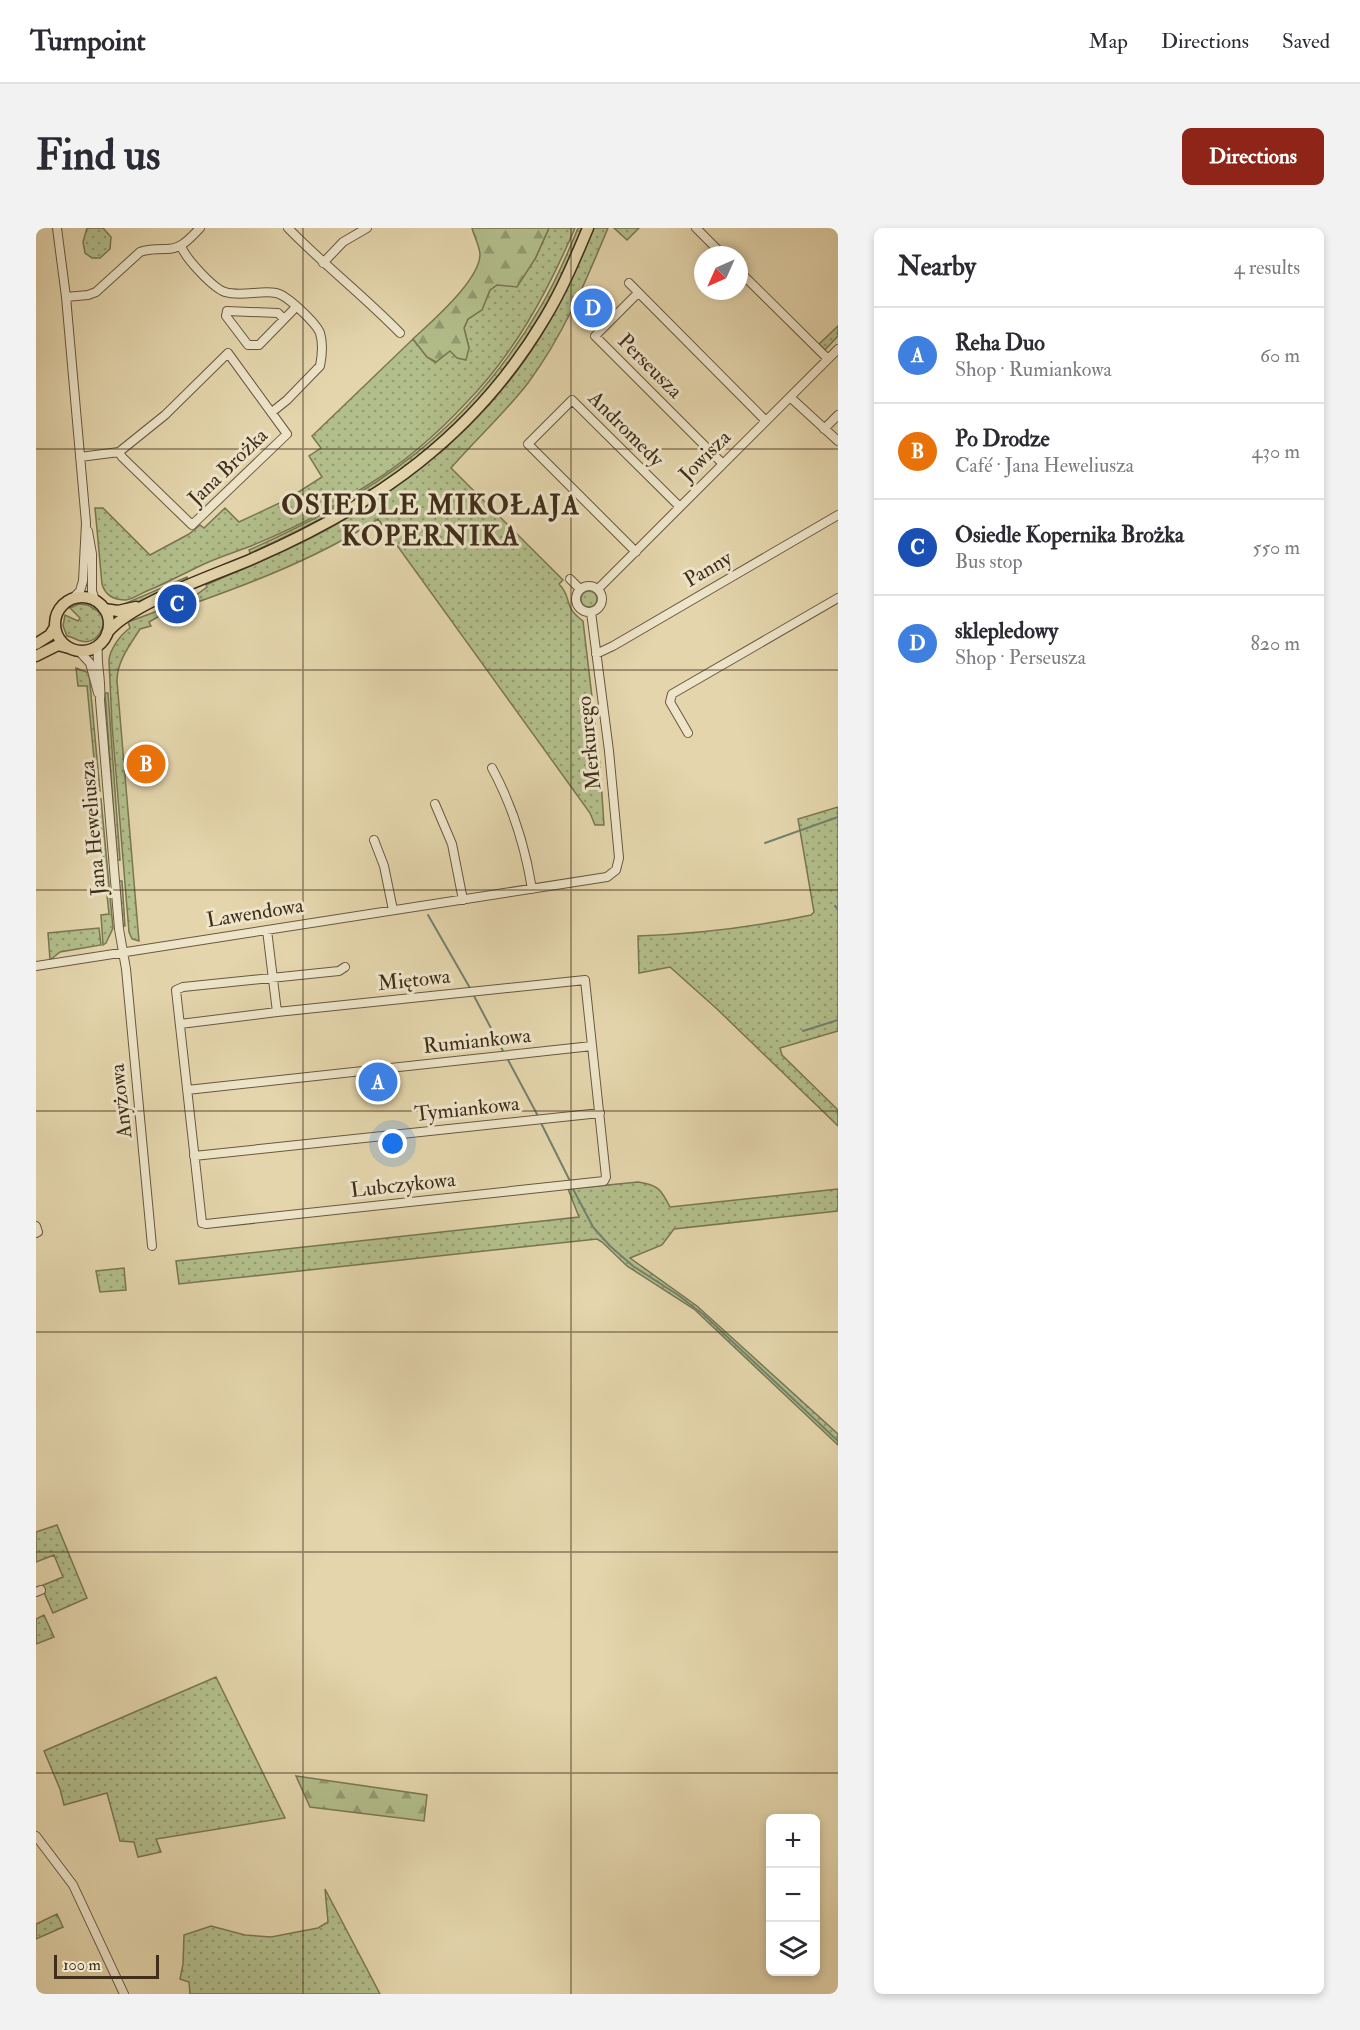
<!DOCTYPE html>
<meta charset="utf-8">
<style>
:root{--surface:#fff;--page:#f2f2f3;--text:#2b2b33;--muted:#7c7c81;--line:#e1e1e2;--accent:#8f2418}
body{margin:0;font-family:"IM FELL Double Pica",serif;background:var(--page);color:var(--text)}
.controls{position:absolute;right:18px;bottom:18px;display:grid;overflow:hidden;border-radius:9px;box-shadow:0 3px 9px #0003}
.controls button{width:54px;height:54px;display:grid;place-items:center;padding:0;border:0;border-bottom:2px solid var(--line);background:var(--surface);color:var(--text);font:30px sans-serif}
.compass{position:absolute;left:658px;top:18px;width:54px;height:54px;border-radius:50%;background:var(--surface);box-shadow:0 3px 9px #0003;rotate:225deg}
.scale{position:absolute;left:18px;bottom:15px;width:105px;box-sizing:border-box;padding-left:6px;border:3px solid #402e1a;border-top:0;font-size:16px;line-height:21px;white-space:nowrap;color:#402e1a;-webkit-text-stroke:4px #ede4c9;paint-order:stroke}
.you{position:absolute;left:357px;top:916px;width:21px;height:21px;margin:-15px;border:4px solid #fff;border-radius:50%;background:#1a73e8;box-shadow:0 0 0 9px #1a73e833}
.badge{display:grid;place-items:center;width:39px;height:39px;border-radius:50%;background:var(--accent);color:#fff;font-size:20px;font-weight:700}
.pin{position:absolute;translate:-50% -50%;border:3px solid #fff;box-shadow:0 2px 6px #0006}
.list{margin:0;padding:0;list-style:none}
h2{display:flex;justify-content:space-between;align-items:center;height:78px;margin:0;padding:0 24px;font-size:26px}
h2 small{font-size:20px;font-weight:400;color:var(--muted)}
.list li{display:grid;grid-template-columns:39px 1fr auto;gap:18px;align-items:center;box-sizing:border-box;height:96px;padding:0 24px;border-top:2px solid var(--line)}
.list b{display:block;font-size:22px;white-space:nowrap}
.list p{margin:0;font-size:20px;white-space:nowrap;color:var(--muted)}
.list em{font-size:20px;font-style:normal;color:var(--muted)}
.icon{flex:none;width:33px;height:33px;fill:none;stroke:currentColor;stroke-width:2;stroke-linecap:round;stroke-linejoin:round}
.map{position:relative;flex:none;width:802px;height:1766px;overflow:hidden;border-radius:9px}
header{display:flex;align-items:center;gap:36px;box-sizing:border-box;height:84px;padding:0 30px;background:var(--surface);border-bottom:2px solid var(--line)}
header strong{font-size:28px}
nav{display:flex;gap:33px;margin-inline-start:auto;font-size:21px}
.intro{display:flex;align-items:center;justify-content:space-between;box-sizing:border-box;height:144px;padding:0 36px}
h1{margin:0;font-size:42px}
.button{padding:15px 27px;border-radius:9px;background:var(--accent);color:#fff;font-size:21px;font-weight:700}
main{display:flex;gap:36px;padding:0 36px}
aside{flex:1;background:var(--surface);border-radius:9px;box-shadow:0 3px 9px #0003}
.map>svg:first-child{display:block}
.green{fill:url(#green-dots);stroke:#797652;stroke-width:1.5}
.forest{fill:url(#forest-firs);stroke:#797652;stroke-width:1.5}
.lines{fill:none;stroke-linecap:round;stroke-linejoin:round}
.stream{stroke:#73816f;stroke-width:2}
.minor-casing{stroke:#69583e;stroke-width:10}
.major-casing{stroke:#402e1a;stroke-width:13}
.minor{stroke:#ede4c9;stroke-width:8}
.major{stroke:#e4d5ac;stroke-width:10}
.grid{fill:none;stroke:#402e1a;stroke-width:1.5;stroke-opacity:0.55}
.labels{text-anchor:middle;dominant-baseline:central;stroke-width:6;stroke-linejoin:round;paint-order:stroke}
.street-label{font-size:21px;fill:#402e1a;stroke:#ede4c9}
.district-label{font-size:27px;font-weight:bold;letter-spacing:1.5px;fill:#402e1a;stroke:#ede4c9}
</style>
<header>
<strong>Turnpoint</strong>
<nav><a>Map</a><a>Directions</a><a>Saved</a></nav>
</header>
<div class="intro"><h1>Find us</h1><a class="button">Directions</a></div>
<main>
<div class="map">
<svg width="802" height="1766" viewBox="0 0 802 1766">
<defs>
<pattern id="green-dots" width="8" height="8" patternUnits="userSpaceOnUse" patternTransform="scale(1.5)"><rect width="8" height="8" fill="#b2be8b"/><path d="M2 2h.1M6 6h.1" fill="none" stroke="#929b71" stroke-width="1.8" stroke-linecap="round"/></pattern>
<pattern id="forest-firs" width="22" height="20" patternUnits="userSpaceOnUse" patternTransform="scale(1.5)"><rect width="22" height="20" fill="#b2be8b"/><path d="M5 1l3.5 6h-7zM16 11l3.5 6h-7z" fill="#929b71"/></pattern>
</defs>
<rect width="100%" height="100%" fill="#e4d5ac"/>
<filter id="stains"><feTurbulence type="fractalNoise" baseFrequency=".00333" numOctaves="4"/><feColorMatrix values="0 0 0 0 .2 0 0 0 0 .09 0 0 0 0 .02 0 0 0 .5 -.17"/></filter>
<radialGradient id="worn" r=".72"><stop offset=".6" stop-color="#630" stop-opacity="0"/><stop offset="1" stop-color="#630" stop-opacity=".3"/></radialGradient>
<path class="green" d="M51,0H67L75,9L74,21L64,30H56L49,25L47,14Z
M513,0H539C511,65 479,125 429,176C401,206 370,233 335,255C297,280 257,301 215,318C199,324 183,329 168,336C149,345 130,355 111,363C104,366 97,371 90,372C78,372 69,367 66,356L59,280H67L114,327L153,306L164,297L168,300L189,280L203,294L250,272L286,249L273,228L285,220L276,208L377,111L391,129L399,134L414,123L433,120L428,100L432,91L446,81L454,62L461,57H470L499,31Z
M542,0H546C535,26 524,53 509,78C439,202 341,269 214,325L213,322C340,266 434,201 505,78C520,53 531,27 542,0Z
M558,0H572C550,53 527,108 492,155C469,185 440,211 415,240L527,352L523,356C537,370 526,378 547,393L564,537L568,597H559L554,585L342,291C276,334 199,361 125,387L113,394L115,398L104,401C94,417 81,433 81,453L103,713L96,711L93,704L76,497L73,433C73,422 85,406 94,400L92,394L156,370L171,359L170,357C210,339 252,323 290,302C377,255 454,191 506,106C527,72 542,36 558,0Z
M578,0H603L591,12Z
M802,98V108L789,122L783,116Z
M151,349L152,352L90,379L88,376Z
M545 371a8 8 0 1 1 16 0a8 8 0 1 1-16 0Z
M43,376L52,377L68,387C69,400 61,417 45,413C40,412 37,409 31,408L27,398L29,387L42,393L44,390L34,380Z
M40,440L53,445L64,563L61,562L51,458H42Z
M69,465H72L84,632H81Z
M63,571H65L77,700L70,715L67,717L65,687L73,686L61,573Z
M802,579V803L744,820L746,827L802,882V898L681,781L634,739L603,745L602,708C660,706 718,699 775,687L778,684L762,591Z
M83,653H86L89,698H87Z
M63,700L65,717L24,724L14,732L12,705Z
M602,954C622,957 625,961 634,979L802,961V983L638,1001L626,1017L594,1030L661,1078L802,1206V1217L658,1081L591,1038L566,1014L561,1011L143,1056L140,1033L543,989L532,961Z
M88,1040L90,1062L64,1064L60,1043Z
M21,1297L51,1370L17,1385L5,1358L27,1349L18,1327L0,1334V1304Z
M8,1387L18,1409L0,1416V1391Z
M180,1449L249,1590L120,1611L125,1624L102,1629L98,1614L84,1613L71,1565L28,1577L24,1561L8,1523Z
M289,1661L344,1766H154L153,1754L144,1751L147,1736L148,1707L175,1698L209,1707L235,1709L282,1700L292,1694Z
M21,1686L27,1699L0,1711V1696Z"/>
<path class="forest" d="M436,0H513L499,31L481,59L461,57L454,62L446,82L432,91L428,100L433,120L430,132L421,130L414,123L400,134L391,129L377,111C395,94 443,53 444,27C444,19 438,8 436,0Z
M260,1548L391,1567L388,1593L274,1579Z"/>
<g class="lines">
<path class="stream" d="M729,615L802,589
M799,678L802,681
M392,687L434,760
M437,766L467,823
M767,803L802,792
M471,830L502,888
M505,895L534,953
M536,959L557,999L574,1018L597,1038L642,1067L668,1087L802,1213"/>
<g class="minor-casing">
<path id="minor" d="M21,0L30,69L50,295L47,353L44,363L36,371
M252,0C288,37 328,68 364,105
M660,0L687,27
M145,18C150,31 177,60 189,64C205,69 224,62 240,65C251,67 280,95 284,105C287,115 286,128 284,138L251,172L236,184
M287,35L307,14L331,0
M703,43L792,131
M593,55L730,193
M602,65L559,108L687,236
M30,69L52,67L60,64L104,24C112,21 119,21 128,21C145,22 153,11 164,0
M248,91L242,85L191,83L190,88L212,117H223L260,79
M754,169L802,213
M788,201L802,187
M44,229L83,224L86,229L156,297L251,206L192,125L129,187L83,224
M52,303L56,326V363L59,373
M600,324L492,216L536,172L644,279
M534,351L544,361
M540 371a13 13 0 1 1 26 0a13 13 0 1 1-26 0Z
M562,361L802,121
M62,417C60,436 66,453 64,472L83,701L90,741L116,1018
M43,423L54,435L62,465
M560,426L577,418L802,287
M652,505L634,474L636,466L802,370
M456,540C477,579 489,617 496,661
M399,576L416,616L427,672
M338,612L348,638L357,682
M231,702L241,784
M0,738L571,649L580,642L583,630L573,523L555,384
M144,796L241,784L549,752L570,949L568,953L170,996L166,995L140,762L147,759L303,743L309,739
M151,862L556,818
M158,928L564,885
M0,998L2,1004L0,1005
M0,1364L5,1362
M0,1608L37,1657L88,1766"/>
</g>
<g class="major-casing">
<path id="major" d="M19 396a27 27 0 1 1 54 0a27 27 0 1 1-54 0Z
M68,381L82,383L100,379
M71,405C95,375 179,347 216,331C340,277 439,208 509,90C526,62 539,31 552,0
M0,416L14,407L19,399
M0,428L22,417L33,420"/>
</g>
<use href="#minor" class="minor"/>
<use href="#major" class="major"/>
</g>
<path class="grid" d="M267,0V1766M535,0V1766M0,221H802M0,442H802M0,662H802M0,883H802M0,1104H802M0,1324H802M0,1545H802"/>
<g class="labels">
<g class="street-label">
<text transform="translate(614 138) rotate(45)">Perseusza</text>
<text transform="translate(590 201) rotate(45)">Andromedy</text>
<text transform="translate(669 228) rotate(-45)">Jowisza</text>
<text transform="translate(192 239) rotate(-44)">Jana Brożka</text>
<text transform="translate(672 341) rotate(-30)">Panny</text>
<text transform="translate(553 515) rotate(-96)">Merkurego</text>
<text transform="translate(57 600) rotate(-95)">Jana Heweliusza</text>
<text transform="translate(219 685) rotate(-9)">Lawendowa</text>
<text transform="translate(378 752) rotate(-6)">Miętowa</text>
<text transform="translate(441 813) rotate(-6)">Rumiankowa</text>
<text transform="translate(85 873) rotate(-96)">Anyżowa</text>
<text transform="translate(431 881) rotate(-6)">Tymiankowa</text>
<text transform="translate(367 957) rotate(-6)">Lubczykowa</text>
</g>
<g class="district-label">
<text x="395" y="277">OSIEDLE MIKOŁAJA<tspan x="395" dy="31">KOPERNIKA</tspan></text>
</g>
</g>
<rect width="100%" height="100%" filter="url(#stains)"/>
<rect width="100%" height="100%" fill="url(#worn)"/>
</svg>
<div class="controls">
<button>+</button>
<button>−</button>
<button><svg class="icon" aria-label="layers" viewBox="0 0 24 24"><path d="M12 4l9 5-9 5-9-5zM3 14l9 5 9-5"/></svg></button>
</div>
<svg class="compass" viewBox="-18 -18 36 36"><path d="M0-13l5 13h-10z" fill="#e53935"/><path d="M0 13l5-13h-10z" fill="#7c7c81"/></svg>
<div class="scale">100 m</div>
<div class="you"></div>
<div class="pin badge" style="left:342px;top:854px;background:#3f7fe0">A</div>
<div class="pin badge" style="left:110px;top:536px;background:#e8710a">B</div>
<div class="pin badge" style="left:141px;top:376px;background:#1a4fb4">C</div>
<div class="pin badge" style="left:557px;top:80px;background:#3f7fe0">D</div>
</div>
<aside>
<h2>Nearby<small>4 results</small></h2>
<ul class="list">
<li><span class="badge" style="background:#3f7fe0">A</span><div><b>Reha Duo</b><p>Shop · Rumiankowa</p></div><em>60 m</em></li>
<li><span class="badge" style="background:#e8710a">B</span><div><b>Po Drodze</b><p>Café · Jana Heweliusza</p></div><em>430 m</em></li>
<li><span class="badge" style="background:#1a4fb4">C</span><div><b>Osiedle Kopernika Brożka</b><p>Bus stop</p></div><em>550 m</em></li>
<li><span class="badge" style="background:#3f7fe0">D</span><div><b>sklepledowy</b><p>Shop · Perseusza</p></div><em>820 m</em></li>
</ul>
</aside>
</main>
